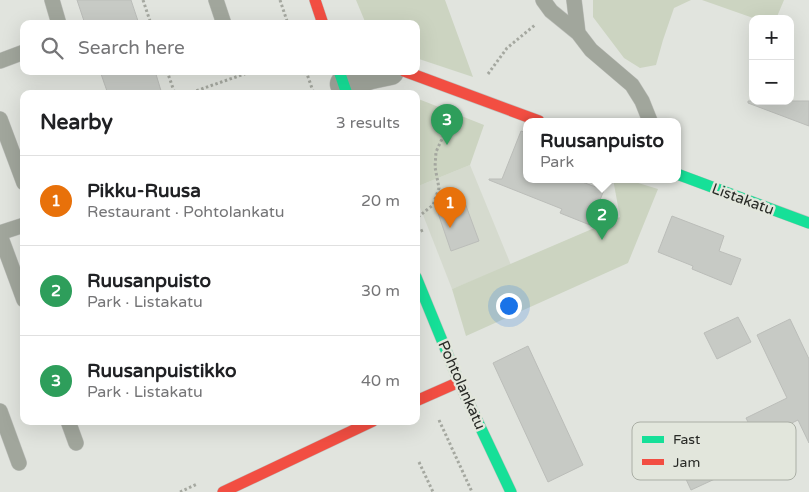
<!DOCTYPE html>
<meta charset="utf-8">
<style>
:root{--surface:#fff;--page:#f6f6f6;--text:#202124;--muted:#757577;--line:#e0e0e0;--accent:#0f766e}
body{margin:0;font-family:"Varela Round",sans-serif;background:var(--page);color:var(--text)}
.controls{position:absolute;right:15px;top:15px;display:grid;overflow:hidden;border-radius:10px;box-shadow:0 5px 20px #0002}
.controls button{width:45px;height:45px;display:grid;place-items:center;padding:0;border:0;border-bottom:1px solid var(--line);background:var(--surface);color:var(--text);font:25px sans-serif}
.you{position:absolute;left:508px;top:305px;width:18px;height:18px;margin:-12px;border:4px solid #fff;border-radius:50%;background:#1a73e8;box-shadow:0 0 0 8px #1a73e833}
.badge{display:grid;place-items:center;width:32px;height:32px;border-radius:50%;background:var(--accent);color:#fff;font-size:16px;font-weight:700}
.pin{position:absolute;translate:-50% -41px;filter:drop-shadow(0 1px 2px #0008)}
.pin::after{content:'';position:absolute;top:26px;width:18px;height:15px;background:inherit;clip-path:polygon(0 0,100% 0,50% 100%)}
.popup{position:absolute;left:523px;top:118px;width:158px;height:65px;box-sizing:border-box;display:grid;place-content:center;border-radius:10px;background:var(--surface);filter:drop-shadow(0 1px 4px #0005);font-size:16px;white-space:nowrap;color:var(--muted)}
.popup b{font-size:19px;color:var(--text)}
.popup::after{content:'';position:absolute;left:50%;top:100%;margin-left:-10px;border:10px solid transparent;border-top-color:var(--surface)}
.list{margin:0;padding:0;list-style:none}
h2{display:flex;justify-content:space-between;align-items:center;height:65px;margin:0;padding:0 20px;font-size:21px}
h2 small{font-size:16px;font-weight:400;color:var(--muted)}
.list li{display:grid;grid-template-columns:32px 1fr auto;gap:15px;align-items:center;box-sizing:border-box;height:90px;padding:0 20px;border-top:1px solid var(--line)}
.list b{display:block;font-size:19px;white-space:nowrap}
.list p{margin:0;font-size:16px;white-space:nowrap;color:var(--muted)}
.list em{font-size:16px;font-style:normal;color:var(--muted)}
.icon{flex:none;width:28px;height:28px;fill:none;stroke:currentColor;stroke-width:2;stroke-linecap:round;stroke-linejoin:round}
.map{position:relative;flex:none;width:809px;height:492px;overflow:hidden}
.search{position:absolute;background:var(--surface);box-shadow:0 5px 20px #0002;left:20px;top:20px;width:400px;height:55px;display:flex;align-items:center;gap:12px;box-sizing:border-box;padding:0 18px;border-radius:10px;color:var(--muted);font-size:19px}
.panel{position:absolute;background:var(--surface);box-shadow:0 5px 20px #0002;left:20px;top:90px;width:400px;height:335px;border-radius:10px}
.map>svg:first-child{display:block}
.built{fill:#d5dace}
.green{fill:#ccd4c1}
.building{fill:#c7cac5;stroke:#bbbdb9}
.lines{fill:none;stroke-linecap:round;stroke-linejoin:round}
.lane-casing{stroke:#c0c2be;stroke-width:16}
.street-casing{stroke:#c0c2be;stroke-width:29}
.fast-casing{stroke:#c0c2be;stroke-width:12}
.jam-casing{stroke:#c0c2be;stroke-width:12}
.path{stroke:#a5a8a0;stroke-width:3;stroke-dasharray:2.5 2.5;stroke-linecap:butt}
.lane{stroke:#a1a69c;stroke-width:15}
.street{stroke:#a1a69c;stroke-width:28}
.fast{stroke:#16e098;stroke-width:11}
.jam{stroke:#f24e42;stroke-width:11}
.labels{text-anchor:middle;dominant-baseline:central;stroke-width:5;stroke-linejoin:round;paint-order:stroke}
.street-label{font-size:15px;fill:#282a26;stroke:#e2e6dc}
.key{fill:#e2e6dc;stroke:#aaaea5;stroke-width:1}
.key-label{font-size:14px;fill:#282a26}
</style>
<div class="map">
<svg width="809" height="492" viewBox="0 0 809 492">
<rect width="100%" height="100%" fill="#e1e4de"/>
<path class="built" d="M470,165L511,265L452,289L416,197V187Z"/>
<path class="green" d="M356,0H445L473,77L416,58V24H366Z
M593,0H691L674,8L663,40L656,65L640,68L624,58L593,17Z
M702,0H784L776,19H756Z
M416,98L484,125L470,165L416,187Z
M613,179H625L658,189L628,263L466,336L452,289L620,217Z"/>
<path class="building" d="M77,0H131L139,24H85Z
M100,71H155L162,94H108Z
M748,101H809V126L748,103Z
M521,131L527,133V179H574L604,190L590,225L560,213L562,209L489,180V179H502Z
M465,203L479,241L451,251L438,213Z
M672,216L724,236L719,251L741,259L731,285L692,269L693,266L658,252Z
M738,317L751,342L717,359L704,333Z
M790,319L809,359V443L798,420L757,440L746,418L787,398L757,335Z
M528,346L583,465L548,482L493,363Z
M705,452L717,478L691,490L679,464Z"/>
<g class="lines">
<g class="lane-casing">
<path id="lane" d="M52,0L59,24
M216,0L224,24
M543,0L551,11L578,33
M574,0L578,33L591,50L632,85L642,101L650,121
M0,61L24,52
M0,119L24,183
M0,233L24,225
M0,235L24,300
M0,411L19,463
M68,421L76,443"/>
</g>
<g class="street-casing">
<path id="street" d="M344,84L371,75L390,71"/>
</g>
<g class="fast-casing">
<path id="fast" d="M339,71L347,94
M677,174L809,223
M416,277L459,382L511,492"/>
</g>
<g class="jam-casing">
<path id="jam" d="M315,0L323,24
M404,71L539,121
M416,401L459,382
M223,492L373,421"/>
</g>
<path class="path" d="M143,0L151,24
M280,0L288,24
M167,71L175,94
M306,71L314,94
M488,74L507,48L535,25
M187,94L253,71
M418,217L433,205L439,188L435,167L436,152L452,117
M416,233L423,230
M439,420L472,492
M419,462L433,492
M180,492L197,484"/>
<use href="#lane" class="lane"/>
<use href="#street" class="street"/>
<use href="#fast" class="fast"/>
<use href="#jam" class="jam"/>
</g>
<g class="labels">
<g class="street-label">
<text transform="translate(743 199) rotate(20)">Listakatu</text>
<text transform="translate(462 385) rotate(66)">Pohtolankatu</text>
</g>
</g>
<rect x="632" y="422" width="164" height="58" rx="8" class="key"/>
<rect x="642" y="436" width="22" height="7" fill="#16e098"/>
<rect x="642" y="459" width="22" height="6" fill="#f24e42"/>
<g class="key-label">
<text x="673" y="444">Fast</text>
<text x="673" y="467">Jam</text>
</g>
</svg>
<div class="controls">
<button>+</button>
<button>−</button>
</div>
<div class="you"></div>
<div class="pin badge" style="left:450px;top:228px;background:#e8710a">1</div>
<div class="pin badge" style="left:602px;top:240px;background:#2e9e5b">2</div>
<div class="popup"><b>Ruusanpuisto</b>Park</div>
<div class="pin badge" style="left:447px;top:145px;background:#2e9e5b">3</div>
<div class="search"><svg class="icon" aria-label="search" viewBox="0 0 24 24"><circle cx="10" cy="10" r="6"/><path d="M15 15l6 6"/></svg>Search here</div>
<section class="panel">
<h2>Nearby<small>3 results</small></h2>
<ul class="list">
<li><span class="badge" style="background:#e8710a">1</span><div><b>Pikku-Ruusa</b><p>Restaurant · Pohtolankatu</p></div><em>20 m</em></li>
<li><span class="badge" style="background:#2e9e5b">2</span><div><b>Ruusanpuisto</b><p>Park · Listakatu</p></div><em>30 m</em></li>
<li><span class="badge" style="background:#2e9e5b">3</span><div><b>Ruusanpuistikko</b><p>Park · Listakatu</p></div><em>40 m</em></li>
</ul>
</section>
</div>
